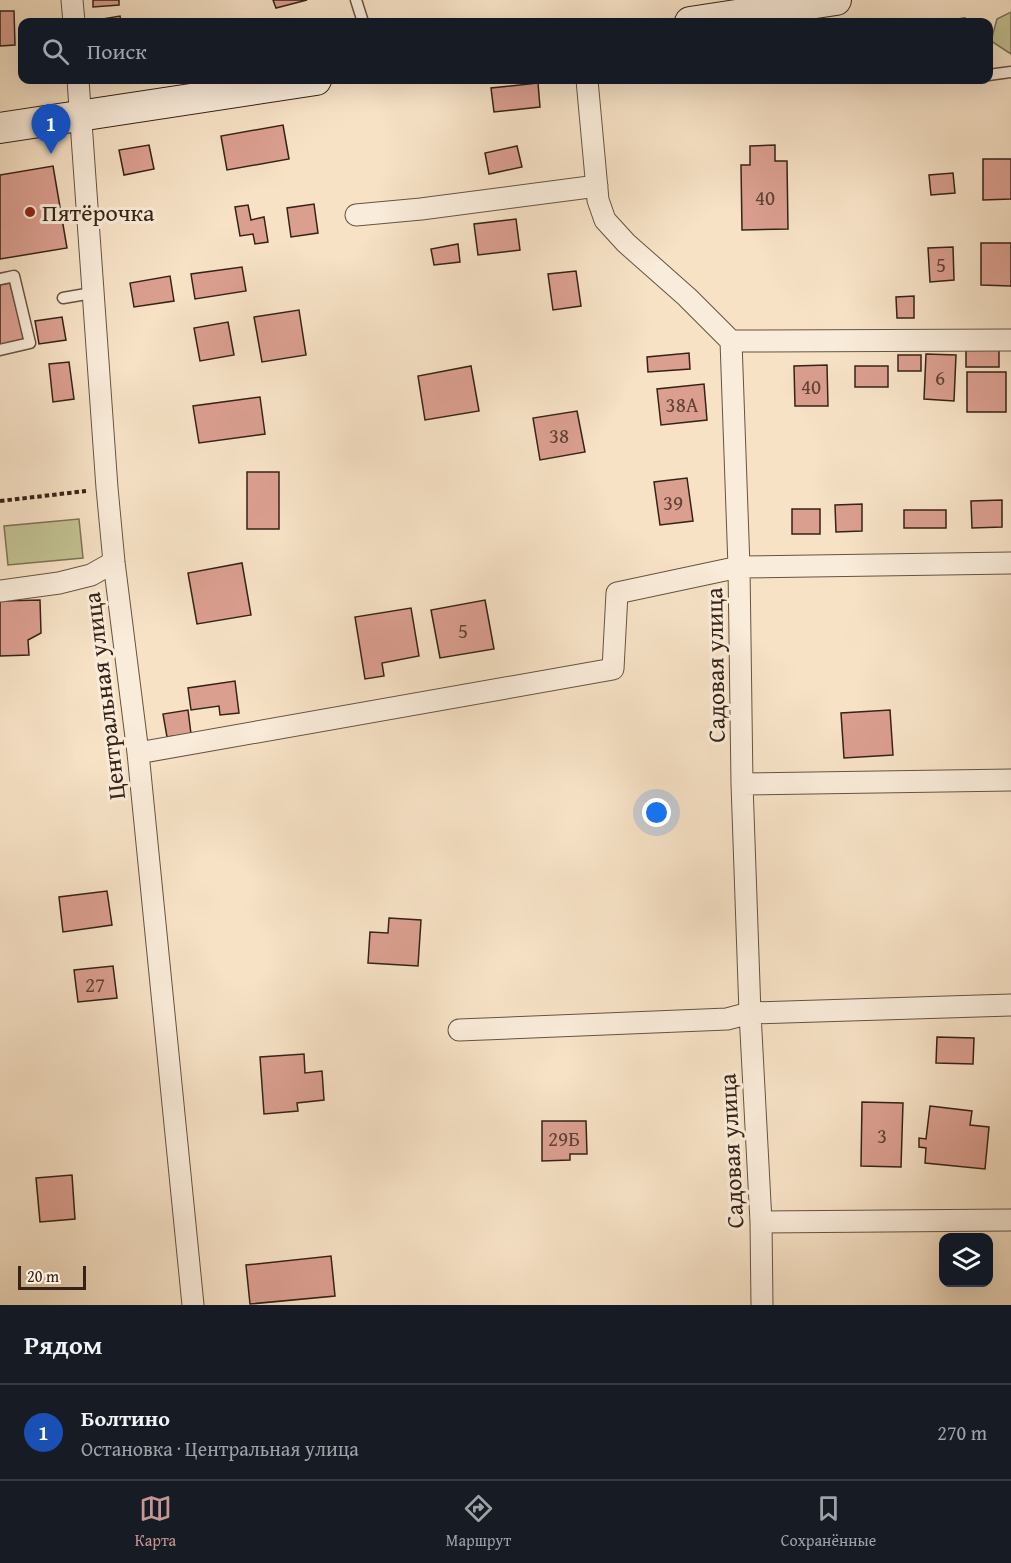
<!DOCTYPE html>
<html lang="ru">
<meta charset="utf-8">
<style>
:root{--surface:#171b24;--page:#20242c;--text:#f1f3f6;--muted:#9ea1a6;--line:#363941;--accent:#c59692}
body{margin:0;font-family:"Gentium Book Plus",serif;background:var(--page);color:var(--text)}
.controls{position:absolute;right:18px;bottom:18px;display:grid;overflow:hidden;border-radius:12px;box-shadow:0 6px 24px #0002}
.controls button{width:54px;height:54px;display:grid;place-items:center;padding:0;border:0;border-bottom:2px solid var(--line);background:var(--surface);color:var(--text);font:30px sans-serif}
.scale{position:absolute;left:18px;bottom:15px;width:68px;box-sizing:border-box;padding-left:6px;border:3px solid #362316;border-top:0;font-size:16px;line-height:21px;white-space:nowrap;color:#362316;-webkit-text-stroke:4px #faecda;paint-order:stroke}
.you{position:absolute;left:657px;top:813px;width:21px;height:21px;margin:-15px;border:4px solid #fff;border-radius:50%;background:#1a73e8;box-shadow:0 0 0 9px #1a73e833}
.badge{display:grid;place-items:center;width:39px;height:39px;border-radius:50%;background:var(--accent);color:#fff;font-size:20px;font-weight:700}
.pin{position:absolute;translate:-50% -50px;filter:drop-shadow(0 2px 3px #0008)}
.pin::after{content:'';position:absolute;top:32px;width:21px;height:18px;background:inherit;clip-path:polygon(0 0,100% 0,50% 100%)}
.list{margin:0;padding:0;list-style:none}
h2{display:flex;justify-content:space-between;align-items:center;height:78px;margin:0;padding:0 24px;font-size:26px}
h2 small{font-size:20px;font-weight:400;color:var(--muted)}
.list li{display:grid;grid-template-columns:39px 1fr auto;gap:18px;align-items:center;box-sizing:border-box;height:96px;padding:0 24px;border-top:2px solid var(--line)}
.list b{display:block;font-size:22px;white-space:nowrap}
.list p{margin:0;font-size:20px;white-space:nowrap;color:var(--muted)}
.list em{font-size:20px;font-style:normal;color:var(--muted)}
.icon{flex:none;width:33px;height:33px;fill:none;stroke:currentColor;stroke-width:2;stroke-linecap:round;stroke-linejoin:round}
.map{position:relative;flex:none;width:1011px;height:1305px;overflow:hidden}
.search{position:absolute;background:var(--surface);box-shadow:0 6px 24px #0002;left:18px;right:18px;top:18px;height:66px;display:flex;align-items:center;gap:15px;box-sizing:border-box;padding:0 21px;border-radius:12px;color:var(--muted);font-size:22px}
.sheet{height:174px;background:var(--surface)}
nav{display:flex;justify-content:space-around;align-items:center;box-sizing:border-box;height:84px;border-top:2px solid var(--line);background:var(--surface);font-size:16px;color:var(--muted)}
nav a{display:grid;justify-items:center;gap:3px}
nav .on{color:var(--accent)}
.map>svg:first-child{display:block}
.green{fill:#c2c292;stroke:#7c7254;stroke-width:1.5}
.building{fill:#db9f90;stroke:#362316;stroke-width:1.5}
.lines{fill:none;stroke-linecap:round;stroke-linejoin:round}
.service-casing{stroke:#665342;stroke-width:13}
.minor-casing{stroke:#665342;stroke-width:23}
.secondary-casing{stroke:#362316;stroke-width:32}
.path{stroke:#362316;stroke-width:4;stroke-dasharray:4.5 3;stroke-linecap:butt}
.service{stroke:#faecda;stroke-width:10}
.minor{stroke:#faecda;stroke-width:21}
.secondary{stroke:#faecda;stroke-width:30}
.poi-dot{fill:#8f2418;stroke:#faecda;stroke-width:2}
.labels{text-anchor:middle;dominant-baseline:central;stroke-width:6;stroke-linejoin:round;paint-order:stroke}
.number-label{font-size:21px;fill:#5f4234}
.poi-label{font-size:24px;fill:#362316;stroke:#faecda;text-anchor:start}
.street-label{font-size:24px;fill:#362316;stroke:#faecda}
</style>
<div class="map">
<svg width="1011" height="1305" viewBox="0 0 1011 1305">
<rect width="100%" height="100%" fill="#f7e2c6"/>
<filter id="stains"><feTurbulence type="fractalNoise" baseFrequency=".00333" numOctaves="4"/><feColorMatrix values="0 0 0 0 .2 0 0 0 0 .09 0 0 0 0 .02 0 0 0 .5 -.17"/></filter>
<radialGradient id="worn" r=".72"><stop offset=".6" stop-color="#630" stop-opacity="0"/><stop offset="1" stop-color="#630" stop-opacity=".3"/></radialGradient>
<path class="green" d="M1011,12V54L991,41L997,19Z
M79,519L83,558L8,565L4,526Z"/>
<path class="building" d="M93,0H119V5L93,7Z
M273,0H307L276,8Z
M0,11H14L15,45L0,46Z
M120,16L121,22H103L102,19Z
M965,18L966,22H931Z
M836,80H865L836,83Z
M538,83L540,107L494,112L491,88Z
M283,125L289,159L227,170L221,136Z
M149,145L154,169L124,175L119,150Z
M775,145V161H787L788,229L742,230L741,165H750V146Z
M517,146L522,167L489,174L485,153Z
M983,159H1011V199L983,200Z
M53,166L67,248L0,259V175Z
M953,173L955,193L931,195L929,175Z
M314,204L318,233L291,237L287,208Z
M248,205L251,220L264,217L268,242L255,244L253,234L240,236L235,207Z
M516,219L520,250L478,255L474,224Z
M981,243H1011V286L981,285Z
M458,244L460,262L434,265L431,249Z
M953,247L954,280L930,282L928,248Z
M242,267L246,291L195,299L191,274Z
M576,271L581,306L553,310L548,274Z
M170,276L174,301L134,307L130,283Z
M10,283L24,339L0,345V285Z
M914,296V318H897L896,297Z
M299,310L306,355L262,362L254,317Z
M62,317L66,340L39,344L35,321Z
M228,322L234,355L200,361L194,328Z
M966,349H999V367H966Z
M689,353L690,369L648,372L647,357Z
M926,354L956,355L954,401L924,399Z
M898,355H921V371H898Z
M69,362L74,399L53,402L49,364Z
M827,365L828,406H795L794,366Z
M471,366L479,411L425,420L418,376Z
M855,366H888V387H855Z
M967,372H1006V412H967Z
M704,384L707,420L661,425L657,389Z
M260,397L265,434L199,443L193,406Z
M577,411L585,452L540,460L533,418Z
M247,472H279V529H247Z
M687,478L693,521L660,525L654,482Z
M1002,500V527L972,528L971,501Z
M862,504V531L836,532L835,505Z
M792,509H820V534H792Z
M904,510H946V528H904Z
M242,563L251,615L197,624L188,573Z
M40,600L41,633L28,640L29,655L0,656V601Z
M485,600L494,649L440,658L431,610Z
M411,608L419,656L382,663L384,676L365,679L355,617Z
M235,681L239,713L220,715L219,706L191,710L188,688Z
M188,710L191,734L167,737L163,714Z
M890,710L893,755L844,758L841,713Z
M107,891L112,925L63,932L59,897Z
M389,918L421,920L418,966L368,963L370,932L388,933Z
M113,966L117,998L78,1002L74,970Z
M937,1037L974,1038L973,1064L936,1063Z
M304,1054L305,1073L322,1071L324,1100L297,1103L298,1111L264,1114L260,1057Z
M862,1102L903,1103L901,1167L861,1166Z
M930,1106L972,1111L970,1125L989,1127L985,1169L925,1163L926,1148L919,1147V1138L926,1139Z
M542,1121H586L587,1154H570V1160L542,1161Z
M72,1175L75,1219L40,1222L36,1178Z
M331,1256L335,1296L250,1304L246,1265Z"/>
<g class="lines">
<g class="service-casing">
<path id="service" d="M356,0L363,22
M988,75L1011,72
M0,279L14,276L30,343L0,350
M63,298L92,293"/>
</g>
<g class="minor-casing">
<path id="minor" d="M72,0L74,22
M78,80L107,488L114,562L138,753L193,1305
M587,80L598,200L605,220L626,243L687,297L731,341L739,567L742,784L750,1013L761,1222L762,1305
M356,215L421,209L597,186
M731,341L1011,340
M0,591L59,583L91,575L114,562
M138,753L613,669L617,593L739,567L1011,563
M742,784L1011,780
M459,1030L727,1019L750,1013L1011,1005
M761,1222L1011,1220"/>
</g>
<g class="secondary-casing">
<path id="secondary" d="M690,22L836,0
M0,128L316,80"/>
</g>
<path class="path" d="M0,501L86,491"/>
<use href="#service" class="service"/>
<use href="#minor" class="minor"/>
<use href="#secondary" class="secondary"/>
</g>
<circle class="poi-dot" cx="30" cy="212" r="6"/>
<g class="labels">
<g class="number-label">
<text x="765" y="197">40</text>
<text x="941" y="264">5</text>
<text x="940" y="377">6</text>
<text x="811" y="386">40</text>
<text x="682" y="404">38А</text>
<text x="559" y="435">38</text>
<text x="673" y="502">39</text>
<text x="463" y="630">5</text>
<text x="95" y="984">27</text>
<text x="882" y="1135">3</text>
<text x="564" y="1138">29Б</text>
</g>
<g class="poi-label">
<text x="42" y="212">Пятёрочка</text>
</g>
<g class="street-label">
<text transform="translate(715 665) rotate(-91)">Садовая улица</text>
<text transform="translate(104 696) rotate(-97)">Центральная улица</text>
<text transform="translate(731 1151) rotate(-93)">Садовая улица</text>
</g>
</g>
<rect width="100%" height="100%" filter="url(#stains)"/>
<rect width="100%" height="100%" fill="url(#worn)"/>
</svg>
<div class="controls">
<button><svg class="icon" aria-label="layers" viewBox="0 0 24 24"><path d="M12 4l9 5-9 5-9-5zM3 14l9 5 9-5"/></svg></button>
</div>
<div class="scale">20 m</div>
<div class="you"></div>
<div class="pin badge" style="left:51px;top:154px;background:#1a4fb4">1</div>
<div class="search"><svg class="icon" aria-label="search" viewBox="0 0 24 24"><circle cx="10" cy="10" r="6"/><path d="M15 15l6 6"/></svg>Поиск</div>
</div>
<section class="sheet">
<h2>Рядом<small></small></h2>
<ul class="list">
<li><span class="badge" style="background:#1a4fb4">1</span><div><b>Болтино</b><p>Остановка · Центральная улица</p></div><em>270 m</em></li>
</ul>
</section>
<nav>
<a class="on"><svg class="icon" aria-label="map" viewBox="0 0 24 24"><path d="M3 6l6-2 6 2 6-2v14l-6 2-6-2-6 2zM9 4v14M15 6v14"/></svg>Карта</a>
<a><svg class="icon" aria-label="directions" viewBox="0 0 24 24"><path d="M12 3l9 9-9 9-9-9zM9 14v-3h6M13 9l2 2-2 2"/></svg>Маршрут</a>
<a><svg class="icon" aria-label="saved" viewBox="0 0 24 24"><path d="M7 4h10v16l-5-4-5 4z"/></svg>Сохранённые</a>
</nav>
